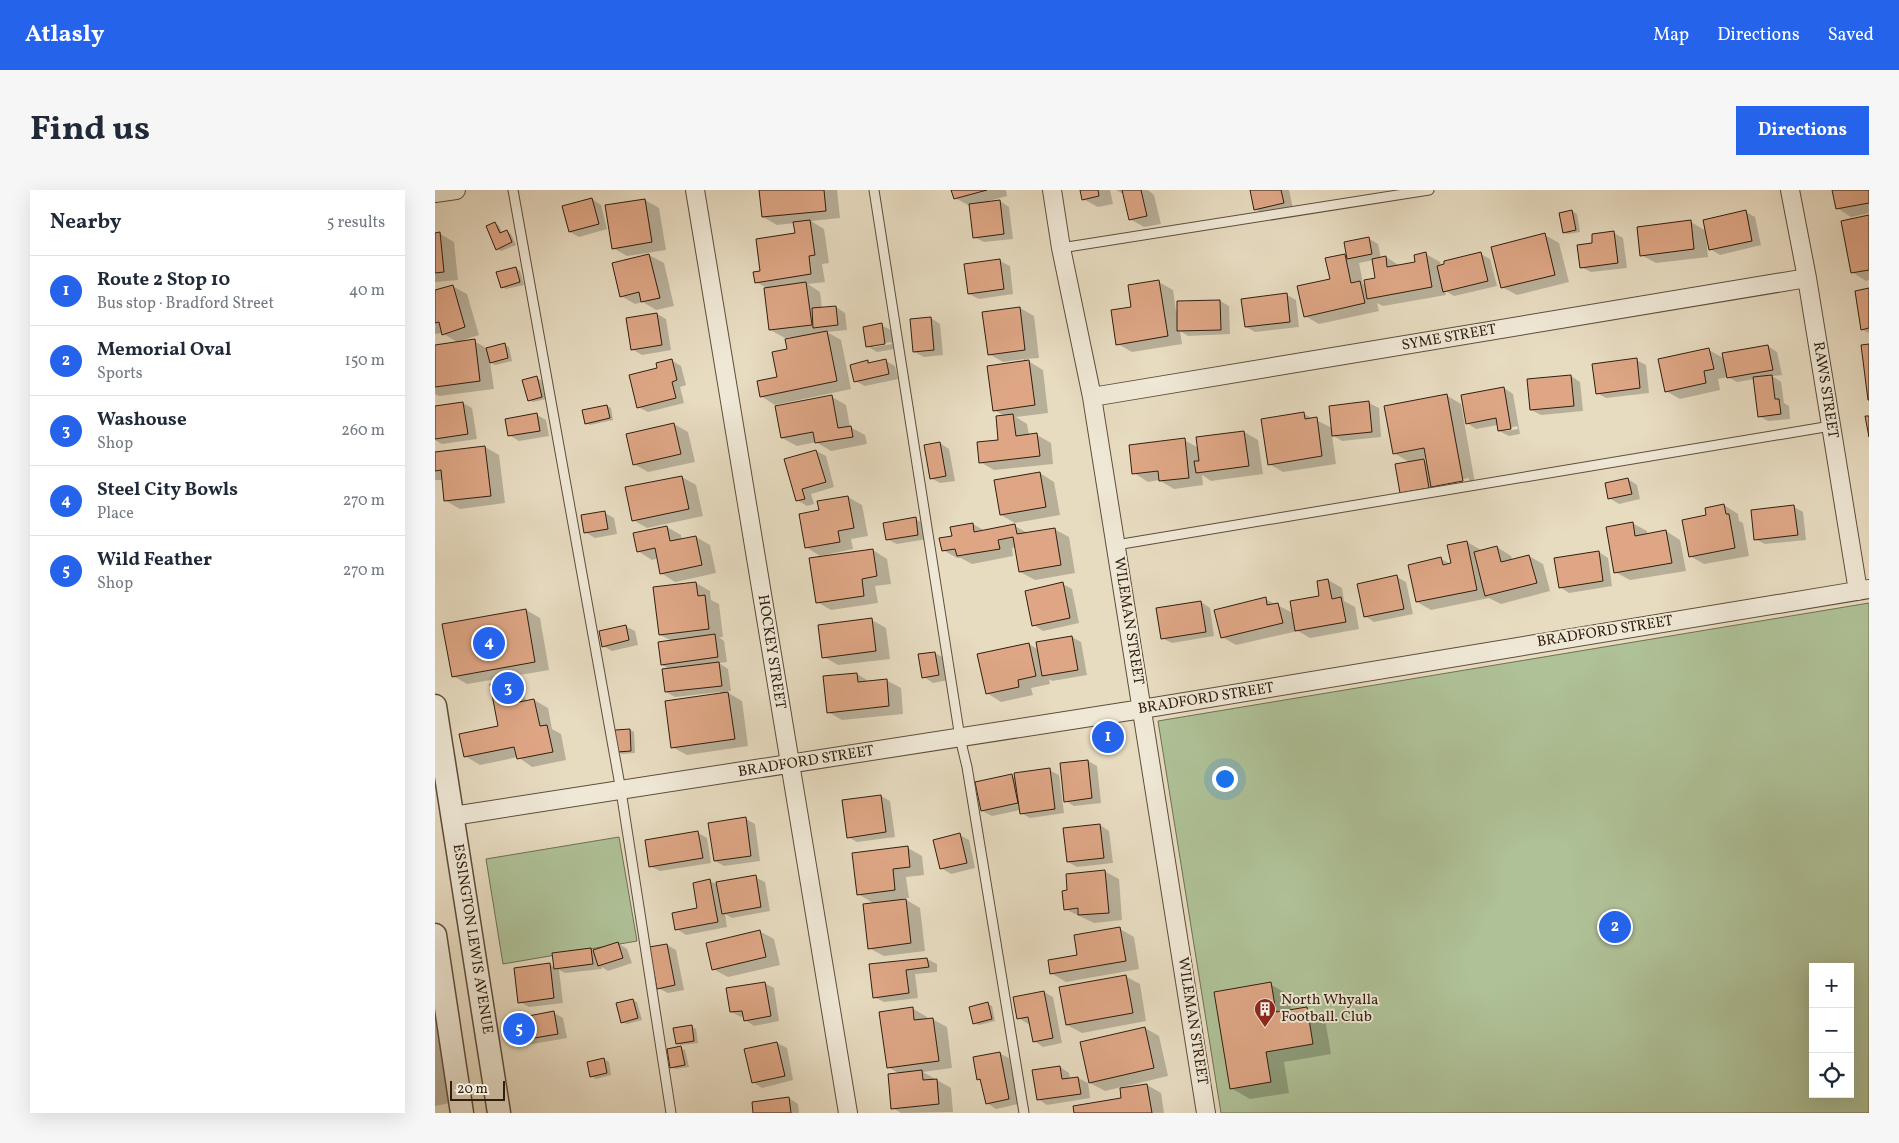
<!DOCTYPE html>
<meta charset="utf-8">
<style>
:root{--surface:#fff;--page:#f6f6f7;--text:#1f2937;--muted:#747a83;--line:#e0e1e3;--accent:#2563eb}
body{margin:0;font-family:Vollkorn,serif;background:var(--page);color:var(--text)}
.controls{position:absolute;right:15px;bottom:15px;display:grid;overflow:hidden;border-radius:0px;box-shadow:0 5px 20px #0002}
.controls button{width:45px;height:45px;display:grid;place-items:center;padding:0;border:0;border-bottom:1px solid var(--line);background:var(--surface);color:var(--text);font:25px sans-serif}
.scale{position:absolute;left:15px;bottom:12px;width:55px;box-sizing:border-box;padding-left:5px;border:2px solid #301e0f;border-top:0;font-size:14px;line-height:18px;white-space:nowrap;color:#301e0f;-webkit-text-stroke:4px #efe8d6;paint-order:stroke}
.you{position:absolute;left:789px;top:588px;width:18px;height:18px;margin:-12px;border:4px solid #fff;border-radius:50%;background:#1a73e8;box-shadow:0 0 0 8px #1a73e833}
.badge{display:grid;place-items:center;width:32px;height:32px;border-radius:50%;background:var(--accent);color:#fff;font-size:16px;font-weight:700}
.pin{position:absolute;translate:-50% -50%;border:2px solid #fff;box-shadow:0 1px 5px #0006}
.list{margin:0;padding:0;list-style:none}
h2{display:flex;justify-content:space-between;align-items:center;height:65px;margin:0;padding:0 20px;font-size:21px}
h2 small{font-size:16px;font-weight:400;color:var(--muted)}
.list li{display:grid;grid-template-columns:32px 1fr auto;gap:15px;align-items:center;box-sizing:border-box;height:70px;padding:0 20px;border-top:1px solid var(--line)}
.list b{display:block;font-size:19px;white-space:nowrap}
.list p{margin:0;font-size:16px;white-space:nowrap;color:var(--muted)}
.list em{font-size:16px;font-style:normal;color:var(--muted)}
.icon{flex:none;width:28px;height:28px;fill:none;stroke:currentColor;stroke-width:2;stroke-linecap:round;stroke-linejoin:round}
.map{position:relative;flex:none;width:1434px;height:923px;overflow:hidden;border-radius:0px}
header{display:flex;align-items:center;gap:30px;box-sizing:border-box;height:70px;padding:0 25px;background:var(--accent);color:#fff}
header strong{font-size:24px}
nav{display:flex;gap:28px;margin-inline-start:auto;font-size:18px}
.intro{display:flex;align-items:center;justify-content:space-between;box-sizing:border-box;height:120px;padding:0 30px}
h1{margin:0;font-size:35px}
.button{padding:12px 22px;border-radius:0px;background:var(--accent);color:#fff;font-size:18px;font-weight:700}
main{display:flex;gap:30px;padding:0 30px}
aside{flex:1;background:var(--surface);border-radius:0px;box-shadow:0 5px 20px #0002}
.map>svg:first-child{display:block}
.green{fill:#afc197;stroke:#707053;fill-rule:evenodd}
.shadow{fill:#0003;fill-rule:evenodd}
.building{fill:#dea685;stroke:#301e0f}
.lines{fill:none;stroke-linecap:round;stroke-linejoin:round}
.service-casing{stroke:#5e4d3b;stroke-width:11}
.minor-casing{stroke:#5e4d3b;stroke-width:20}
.tertiary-casing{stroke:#5e4d3b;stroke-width:25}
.service{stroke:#efe8d6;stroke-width:9}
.minor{stroke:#efe8d6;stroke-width:18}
.tertiary{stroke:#efe8d6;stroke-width:22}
.labels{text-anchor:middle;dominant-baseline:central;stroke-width:4;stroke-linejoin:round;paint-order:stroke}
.street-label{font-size:15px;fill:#301e0f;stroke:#efe8d6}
.poi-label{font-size:15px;fill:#301e0f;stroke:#efe8d6;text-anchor:start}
</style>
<header>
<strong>Atlasly</strong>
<nav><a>Map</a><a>Directions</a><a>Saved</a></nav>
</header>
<div class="intro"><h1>Find us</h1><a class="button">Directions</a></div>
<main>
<aside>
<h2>Nearby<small>5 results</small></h2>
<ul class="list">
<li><span class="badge">1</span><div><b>Route 2 Stop 10</b><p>Bus stop · Bradford Street</p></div><em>40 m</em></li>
<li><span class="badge">2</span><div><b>Memorial Oval</b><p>Sports</p></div><em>150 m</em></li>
<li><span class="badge">3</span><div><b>Washouse</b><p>Shop</p></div><em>260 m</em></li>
<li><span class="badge">4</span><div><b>Steel City Bowls</b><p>Place</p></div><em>270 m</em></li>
<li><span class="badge">5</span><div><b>Wild Feather</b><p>Shop</p></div><em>270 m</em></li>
</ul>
</aside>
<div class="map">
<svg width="1434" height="923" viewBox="0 0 1434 923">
<rect width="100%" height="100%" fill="#e7dbc0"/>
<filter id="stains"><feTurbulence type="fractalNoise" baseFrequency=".004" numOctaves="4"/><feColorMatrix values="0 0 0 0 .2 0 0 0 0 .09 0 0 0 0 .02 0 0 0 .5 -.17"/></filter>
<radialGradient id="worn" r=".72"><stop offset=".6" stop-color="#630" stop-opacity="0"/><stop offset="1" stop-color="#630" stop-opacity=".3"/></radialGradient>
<path class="green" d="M1434,413V923H786L723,531ZM1378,777H1415V904H1378Z
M184,647L202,751L68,774L51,669Z"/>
<path class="shadow" d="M325,0H402L405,28L376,31L389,39L394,73L387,74L390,92L373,94L385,102L387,119L401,117L410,123L412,140L392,142L406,150L416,199L340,215L326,206L343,188L358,149V147L350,148L335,140L330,97L321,92L327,82L361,44L360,33L342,35L328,27Z
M518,0H571L572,6L553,11L554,13L565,11L574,17L578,49L549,52L539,47L535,16L520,8Z
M647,0H675L678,14L663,17L648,9Z
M681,0H713L719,5L726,34L709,37L695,29L690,5Z
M816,0H854L858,18L830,24L820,19Z
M1399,0H1434V23L1416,27L1402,18Z
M157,9L166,15L172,39L144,47L135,42Z
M210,10L224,18L231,60L192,66L178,58Z
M1137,21L1142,24L1145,42L1133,44L1129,42Z
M1311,22L1320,27L1326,55L1285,65L1275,59L1272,47H1271L1273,67L1221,73L1206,65L1256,32L1271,41Z
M1434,27V90L1431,91L1417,82Z
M60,33L64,36L67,43L72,41L76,44L81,55L66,61L62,59Z
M4,43L19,52L23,90L0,92V44Z
M1179,43L1188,48L1192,78L1156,82L1146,77L1159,54Z
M1110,45L1124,53L1134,92L1082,105L1067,97Z
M933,48L943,54L946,68L951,67L965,76L982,73L991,64L1005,72L1006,76L1046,64L1055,69L1062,96L1019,106L1010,101L1011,105L948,116L942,113L944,121L884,134L870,126L896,90L910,65L913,67ZM938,70L941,89L932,96L928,94L924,73Z
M214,65L229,73L239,116L221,120L208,112L200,114L186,106L178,74Z
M565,71L575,76L578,104L544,109L534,104L531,75Z
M81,78L85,81L89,95L71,99L67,97Z
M724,92L738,100L741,121L785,111L794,116L795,144L753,146L745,141L747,154L697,162L683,154L698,118Z
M17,96L32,104L44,145L25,151V153L39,151L53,159L70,155L74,157L77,171L60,175L55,172L59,199L4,206L0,204V156L24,153L7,143L0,144V101Z
M1434,100V143L1427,139Z
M852,105L861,110L864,137L820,142L811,137Z
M585,118L599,126L604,168L590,169L608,180L613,223L581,227L592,234L594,245H602L616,253L618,274L559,280L545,272L564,251L570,226L559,220L589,172V169L568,172L554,164Z
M222,124L231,129L236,160L207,165L197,159Z
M496,128L505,134L508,165L489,167L479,162Z
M446,135L456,140L459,159L442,162L432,156ZM456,152L457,154L439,157V155Z
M1333,156L1342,162L1347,185L1337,186L1346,192L1349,213L1354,216L1355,229L1333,231L1324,226L1320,189L1302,192L1293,187L1283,189L1285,200L1245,209L1231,201L1274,160L1290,169Z
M236,170L246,176L251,195L245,197L249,213L213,222L203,217L224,178Z
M1201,170L1211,175L1214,203L1171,208L1162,203Z
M451,171L460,176L463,189L430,196L420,191L433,172L436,174Z
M1136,186L1145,192L1148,221L1106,225L1096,220Z
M101,188L106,190L111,209L98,212L94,210Z
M1069,198L1078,204L1085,244L1074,246L1064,241L1063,235L1041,239L1032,233ZM1082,236L1083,239L1071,241V239Z
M1011,205L1026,214L1041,299L1011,304L1002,299L976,308L966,303L976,273L959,263ZM992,268L993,273L986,269ZM1034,288V291L1008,296V293Z
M397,207L411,215L415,237L430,245L432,254L396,261L381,252L362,256L347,248Z
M28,213L37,218L42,249L7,254L0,250V217Z
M934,213L944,218L946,247L907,251L897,245L901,274L848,282L834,274L869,224L897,238L895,217Z
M172,216L176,218L178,230L155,235L151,233Z
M102,225L111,230L114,246L84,251L74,245Z
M239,234L253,242L260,272L213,282L199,274Z
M809,242L823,250L828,284L776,291L767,285L768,295L739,299L724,290L713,292L699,283L749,250L764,258L763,248Z
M505,253L514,259L520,291L505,293L496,288Z
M50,257L64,265L70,313L25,319L11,311L8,290H0V263Z
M381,261L391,266L399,297L376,304L379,314L372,316L362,310Z
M605,283L619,292L625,325L580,333L566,325Z
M247,287L261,295L268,326L212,338L198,330Z
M1193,289L1202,295L1205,309L1184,314L1174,308Z
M413,307L427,315L433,346L416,349L418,359L385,366L371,357L385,321Z
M1289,315L1303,324L1304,331L1308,333L1314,366L1269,374L1255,366L1272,326Z
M1359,317L1368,322L1371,350L1330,354L1320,349Z
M170,323L179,328L182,344L160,348L150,342Z
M480,329L490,334L492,349L462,354L452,349Z
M1197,333L1212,341V345L1231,341L1245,350L1251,381L1195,390L1180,382Z
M538,334L550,341L580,336L594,344L619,339L634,347L640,383L600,390L585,382L581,357L577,358L578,366L537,374L526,368H522L508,360L518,347Z
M232,337L246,345L247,350L261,347L275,355L281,383L240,392L226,383L223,368L217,370L203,361Z
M1032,352L1046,360L1062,357L1076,366L1077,370L1094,366L1108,374L1115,401L1066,414L1054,408L996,420L982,412L1006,369L1018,375Z
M438,360L452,369L456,394L440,396L443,413L396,420L382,412Z
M1164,362L1173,368L1177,396L1134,403L1125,397Z
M962,387L971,392L978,424L939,432L930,426Z
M893,390L907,398L909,411L920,417L924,439L875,448L863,441L801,455L787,447L830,409L858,423L886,407Z
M261,393L275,401L276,410L284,414L288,447H284L289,451L292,472L284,473L293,479L296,501H290L307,511L313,556L252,565L237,557L285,504V502L240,507L231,502L235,479L227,475L237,451L225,445Z
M628,394L637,399L644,433L608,441L599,435Z
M766,412L775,418L779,446L737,453L727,448Z
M91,420L105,428L114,480L32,494L18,486Z
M437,430L451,438L455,469L403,475L389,467Z
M190,436L200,441L203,455L177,461L168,456Z
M637,447L646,452L652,485L617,491L614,489L615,494L596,498L598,505L566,512L552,503L594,454L604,460Z
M500,463L509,468L513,490L498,493L489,487Z
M422,484L435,492L451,490L466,498L468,524L407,530L393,522Z
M74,491L88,500L91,512L99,510L113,518L117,539L126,544L131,570L97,577L83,567L45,575L30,566L65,537Z
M195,540L199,542L200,563L187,564L183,562Z
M653,571L662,576L666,613L639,616L629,610L626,574Z
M614,580L624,585L629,623L595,628L586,623L585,620L557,626L547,621L576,586L581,588Z
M446,606L455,611L460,647L422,652L413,647Z
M311,629L320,634L325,671L289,676L280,671Z
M665,635L674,641L678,673L642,677L633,672Z
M263,643L272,648L276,673L225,681L215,676Z
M525,645L534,650L540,678L516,684L506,678Z
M473,658L487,666L489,685L471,687L474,708H468L485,718L490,761L449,766L434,758L440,714L423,704Z
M669,681L684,689L687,730L659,733L630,719Z
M320,687L330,692L335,721L297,728L290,724L292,737L251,745L242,739L264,719L275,691L283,695Z
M685,739L699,747L704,779L631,792L616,783Z
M324,741L339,749L345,775L293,787L278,779Z
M183,753L192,759L197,773L173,781L167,777V779L130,783L124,780L128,813L94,817L85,812L114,774L121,778L156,759L159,761Z
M232,755L241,760L249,800L233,803L223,798Z
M492,769L502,774V782L480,784L483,808L449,812L439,807L436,776Z
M690,786L705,794L711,831L647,843L632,835Z
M329,793L339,798L344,831L319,836L310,830L309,826L306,827L296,822Z
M835,794L854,805L857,821L871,818L890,829L896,864L849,872L854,903L815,909L796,898Z
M609,802L618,807L627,853L608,857L599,851L596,833L593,834L584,828Z
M198,810L202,812L207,830L192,834L187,832Z
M553,814L557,816L560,831L544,835L539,833Z
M0,816L20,912L0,916Z
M477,818L492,827V830L497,829L512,837L517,878L488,882L516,898L518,922L466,923L458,918L465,884L453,877Z
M119,823L128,828L132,848L92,855L83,850Z
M257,837L261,839L263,853L246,855L242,853Z
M710,838L724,846L733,886L670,901L655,893Z
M342,853L352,858L358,890L327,898L318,892Z
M246,858L250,860L254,877L241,879L236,877Z
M564,863L574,868L583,914L561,919L552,913L547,891L543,889Z
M169,869L174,872L176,885L161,889L156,886Z
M625,877L634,883L635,889L643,888L653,893L655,908L612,915L603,909Z
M712,895L726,903L729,923H640L688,909Z
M354,908L363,914L364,923H319Z"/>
<path class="building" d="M324,0H389L391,21L327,27Z
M516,0H552L519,9Z
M645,0H663L664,6L647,10Z
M687,0H706L712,26L694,30Z
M815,0H846L849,13L819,20Z
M1397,0H1434V13L1401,19Z
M157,8L164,34L134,42L127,16Z
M210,9L217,52L177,59L170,15Z
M565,10L569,44L538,48L534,14Z
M1137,20L1141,40L1128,43L1124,23Z
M1311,20L1317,51L1274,60L1268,30Z
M1434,25V80L1416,83L1406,31Z
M375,30L380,65L374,66L376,84L320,93L318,82L325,81L321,49L360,43L358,32Z
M1256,30L1259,59L1205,66L1202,37Z
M60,32L65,43L72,40L77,52L61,60L51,36Z
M1179,41L1183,73L1145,78L1142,55L1157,53V44Z
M5,42L9,82L0,83V43Z
M1110,43L1120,85L1066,98L1056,57Z
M934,47L937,64L912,69L909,52Z
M991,62L997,97L932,109L929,90L940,88L937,69L951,66L952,77L980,72L979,65Z
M1046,62L1053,91L1008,102L1002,76L1009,74V71Z
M214,64L225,108L206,112L204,102L185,107L177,73Z
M910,64L916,93L925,91L930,113L869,127L862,96L895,89L890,68Z
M565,69L569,99L533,104L529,74Z
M81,77L85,92L66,98L61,82Z
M724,90L733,146L681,155L676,120L696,117L693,95Z
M371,92L377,135L334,140L329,98Z
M18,95L30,137L7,145L4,132L0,133V100Z
M1434,98V138L1426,140L1420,101Z
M852,103L855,132L810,137L806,109Z
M785,110L786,140L742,141V111Z
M401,116L403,135L378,138L377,118Z
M585,117L590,160L553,165L547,122Z
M222,123L227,155L196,160L191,128Z
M496,127L499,160L478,162L475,129Z
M447,133L450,154L431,157L428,137Z
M392,141L402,191L325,207L322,191L342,187L337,162L352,159L350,149Z
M40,149L45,191L0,197V155Z
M70,153L73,168L55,173L51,158Z
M1434,154V210H1433L1426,155Z
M1333,155L1338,180L1292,188L1287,163Z
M1274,158L1279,179L1269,181L1271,193L1230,202L1223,169Z
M1202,168L1205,198L1161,204L1157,174Z
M237,169L242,190L237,192L241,208L202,218L194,185L222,178L221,173Z
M451,169L454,184L419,192L415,175L433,170V173Z
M594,170L600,215L558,221L552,176Z
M1136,185L1139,216L1095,220L1092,189Z
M1337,185L1340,209H1344L1346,224L1323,227L1318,187Z
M102,186L107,207L93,211L87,190Z
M1069,197L1076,239L1063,241L1061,228L1031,234L1026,205Z
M1012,204L1028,291L996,297L989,258L958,264L949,216Z
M397,205L403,238L416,236L418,247L380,253L378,242L346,248L340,216Z
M934,211L937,242L897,246L894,216Z
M28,212L33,244L0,249V216Z
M172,215L175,228L150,234L147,220Z
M869,222L870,229L882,227L887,266L833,275L826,229Z
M102,223L105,241L73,246L70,229Z
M578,224L581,246L602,243L605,266L544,273L542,252L563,250L561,226Z
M1430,226H1434V247Z
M239,233L246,264L198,275L191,244Z
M809,241L814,276L761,283L759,271H764L761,247Z
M750,248L754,288L724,291L723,281L697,284L694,255Z
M505,252L511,286L495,289L489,255Z
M50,256L56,306L9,311L6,280L0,281V262Z
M381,260L391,292L367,299L370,309L361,311L349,269Z
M989,269L994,298L965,303L960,274Z
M605,282L611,317L565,325L559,290Z
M247,286L254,319L197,331L190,297Z
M1193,288L1197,304L1173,309L1170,293Z
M413,306L419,338L403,341L405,352L370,358L364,324L384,320L382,311Z
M1289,314L1291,324H1294L1300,358L1254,367L1247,330L1271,325L1270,318Z
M1359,315L1363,345L1319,350L1316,320Z
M170,321L173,339L149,343L146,325Z
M481,327L483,345L451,350L448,333Z
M1198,332L1200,346L1231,340L1237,373L1179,383L1171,337Z
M538,333L539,342L580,334L582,344L620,338L626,375L584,382L578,347L563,350L565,359L522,366L520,359L507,361L504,348L517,346L515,337Z
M232,336L235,351L261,346L267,375L225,384L220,358L202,362L198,343Z
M1032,351L1042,400L981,412L973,375L1006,367L1008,375L1016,373L1012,355Z
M1062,356L1066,372L1094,365L1102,393L1050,406L1039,362Z
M438,359L442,386L427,389L429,406L381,413L374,368Z
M1164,361L1168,391L1124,398L1119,368Z
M962,385L969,419L929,427L922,394Z
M893,389L897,409L906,407L911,432L860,441L855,411L884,406L882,391Z
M261,392L263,406L270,405L274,439L224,445L218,397Z
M628,392L635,428L597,436L590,401Z
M831,407L832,415L843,413L848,433L786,448L779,420Z
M766,411L771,442L726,449L721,418Z
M91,419L100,472L17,487L7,434Z
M437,428L441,461L387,468L383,435Z
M191,435L194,450L167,457L164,441Z
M280,444L283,467L226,475L223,452Z
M637,446L643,480L607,486L601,452Z
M594,453L601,486L583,490L584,497L551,504L542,464Z
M500,462L504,485L487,488L483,464Z
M284,472L287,496L230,502L227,479Z
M422,483L423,492L452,489L454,516L392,523L388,486Z
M74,490L79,513L99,509L105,536L112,535L118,562L82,569L79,557L29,567L24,544L63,536L55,494Z
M293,502L300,549L236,558L230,511Z
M195,539L196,561L182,562L180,540Z
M653,570L657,608L629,612L625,573Z
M615,578L620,619L585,624L579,583Z
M577,584L583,613L546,621L540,592Z
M446,605L451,642L412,648L407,610Z
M311,627L316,666L279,671L273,633Z
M665,634L669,668L632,672L628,638Z
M263,641L268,668L214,677L210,650Z
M525,643L532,673L505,679L498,650Z
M473,656L475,677L458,679L460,700L422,705L417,663Z
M670,680L674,723L643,725V718L629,720L627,701L632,700L631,684Z
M321,685L326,717L287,724L281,692Z
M275,689L283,732L240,740L237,723L262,718L258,693Z
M471,709L476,753L433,759L428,714Z
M685,737L691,771L615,784L613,770L642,765L639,745Z
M325,740L331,767L277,780L271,753Z
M183,752L188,768L163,776L158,760Z
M232,754L240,795L222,799L214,757Z
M156,758L158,774L119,779L117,763Z
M492,768L494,777L471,780L474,803L438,808L434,774Z
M115,773L119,808L83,813L79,778Z
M691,785L698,823L631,835L624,797Z
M330,792L336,826L309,831L307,821L295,822L291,798Z
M836,792L841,822L872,817L878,854L831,862L836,892L795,899L779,802Z
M609,801L618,848L598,852L593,827L582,829L578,807Z
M198,809L203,828L186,833L181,813Z
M553,812L557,829L538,834L534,817Z
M478,817L479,830L498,828L504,871L452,878L444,822Z
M119,821L123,844L82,851L78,829Z
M257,835L259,851L241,854L238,838Z
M710,837L719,878L654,893L645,852Z
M342,852L350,886L317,893L309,859Z
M246,856L250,875L235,878L232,859Z
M565,862L574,909L551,914L545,889L542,890L538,867Z
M169,868L172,883L155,887L152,872Z
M625,876L627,889L643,887L646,904L602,910L597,880Z
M487,880L488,890L502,889L504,914L456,919L453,884Z
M712,894L717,923H639L638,916L686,908L685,898Z
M354,907L356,923H318L317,912Z"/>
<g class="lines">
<g class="service-casing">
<path id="service" d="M78,0L186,601L236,923
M439,0L525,548L532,577L589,923
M626,58L994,0
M681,355L1396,236"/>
</g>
<g class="minor-casing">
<path id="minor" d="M260,0L413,923
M617,0L626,58L657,207L771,923
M1355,0L1372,88L1423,401
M0,3L21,0
M657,207L1372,88
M18,626L707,519L1434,399"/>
</g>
<g class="tertiary-casing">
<path id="tertiary" d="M0,516L64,923
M0,745L27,923"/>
</g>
<use href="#service" class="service"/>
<use href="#minor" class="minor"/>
<use href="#tertiary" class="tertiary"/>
</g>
<defs>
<g id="building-pin" transform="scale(1.125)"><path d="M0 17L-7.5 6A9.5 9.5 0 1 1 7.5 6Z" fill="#8f2418" stroke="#efe8d6"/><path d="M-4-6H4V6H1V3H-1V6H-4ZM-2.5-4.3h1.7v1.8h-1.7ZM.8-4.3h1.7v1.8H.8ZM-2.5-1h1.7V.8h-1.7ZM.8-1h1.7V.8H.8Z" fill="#fff"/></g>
</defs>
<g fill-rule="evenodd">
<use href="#building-pin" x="830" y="819"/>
</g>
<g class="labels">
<g class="street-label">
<text transform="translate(1014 148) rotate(-10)">SYME STREET</text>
<text transform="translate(1390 200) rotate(81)">RAWS STREET</text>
<text transform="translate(693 431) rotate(81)">WILEMAN STREET</text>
<text transform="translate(1170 442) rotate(-9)">BRADFORD STREET</text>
<text transform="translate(336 462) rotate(81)">HOCKEY STREET</text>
<text transform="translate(771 509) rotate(-9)">BRADFORD STREET</text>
<text transform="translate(371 572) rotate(-9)">BRADFORD STREET</text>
<text transform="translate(37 749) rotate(81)">ESSINGTON LEWIS AVENUE</text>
<text transform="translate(757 831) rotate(81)">WILEMAN STREET</text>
</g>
<g class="poi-label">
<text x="846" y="810">North Whyalla<tspan x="846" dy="17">Football. Club</tspan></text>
</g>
</g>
<rect width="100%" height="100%" filter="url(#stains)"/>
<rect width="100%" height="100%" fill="url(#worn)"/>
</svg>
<div class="controls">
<button>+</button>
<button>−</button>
<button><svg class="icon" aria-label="locate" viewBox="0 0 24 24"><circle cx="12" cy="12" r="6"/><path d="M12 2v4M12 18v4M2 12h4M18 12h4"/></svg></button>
</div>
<div class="scale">20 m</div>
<div class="you"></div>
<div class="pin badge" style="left:673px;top:547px">1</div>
<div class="pin badge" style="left:1180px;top:737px">2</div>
<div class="pin badge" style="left:73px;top:498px">3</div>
<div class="pin badge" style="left:54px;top:453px">4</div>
<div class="pin badge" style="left:84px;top:839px">5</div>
</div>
</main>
